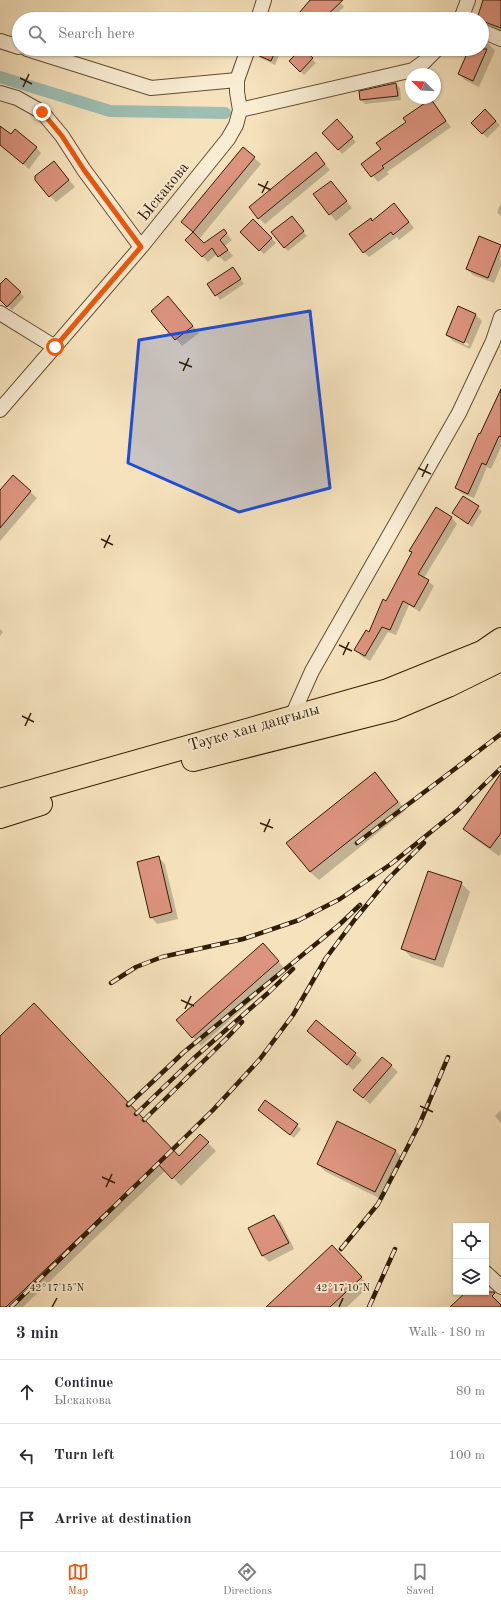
<!DOCTYPE html>
<meta charset="utf-8">
<style>
:root{--surface:#fff;--page:#f2f2f3;--text:#2b2b33;--muted:#7c7c81;--line:#e1e1e2;--accent:#ea580c}
body{margin:0;font-family:"Old Standard TT",serif;background:var(--page);color:var(--text)}
.controls{position:absolute;right:12px;bottom:12px;display:grid;overflow:hidden;border-radius:0px;box-shadow:0 1px 3px #0004}
.controls button{width:36px;height:36px;display:grid;place-items:center;padding:0;border:0;border-bottom:1px solid var(--line);background:var(--surface);color:var(--text);font:20px sans-serif}
.compass{position:absolute;left:405px;top:68px;width:36px;height:36px;border-radius:50%;background:var(--surface);box-shadow:0 1px 3px #0004;rotate:294deg}
.stop{position:absolute;width:12px;height:12px;margin:-9px;border:3px solid #ea580c;border-radius:50%;background:#fff}
.stop.end{background:#ea580c;border-color:#fff;box-shadow:0 1px 4px #0008}
.list{margin:0;padding:0;list-style:none}
h2{display:flex;justify-content:space-between;align-items:center;height:52px;margin:0;padding:0 16px;font-size:17px}
h2 small{font-size:13px;font-weight:400;color:var(--muted)}
.list li{display:grid;grid-template-columns:26px 1fr auto;gap:12px;align-items:center;box-sizing:border-box;height:64px;padding:0 16px;border-top:1px solid var(--line)}
.list b{display:block;font-size:15px;white-space:nowrap}
.list p{margin:0;font-size:13px;white-space:nowrap;color:var(--muted)}
.list em{font-size:13px;font-style:normal;color:var(--muted)}
.icon{flex:none;width:22px;height:22px;fill:none;stroke:currentColor;stroke-width:2;stroke-linecap:round;stroke-linejoin:round}
.map{position:relative;flex:none;width:501px;height:1307px;overflow:hidden}
.search{position:absolute;background:var(--surface);box-shadow:0 1px 3px #0004;left:12px;right:12px;top:12px;height:44px;display:flex;align-items:center;gap:10px;box-sizing:border-box;padding:0 14px;border-radius:22px;color:var(--muted);font-size:15px}
.sheet{height:244px;background:var(--surface)}
nav{display:flex;justify-content:space-around;align-items:center;box-sizing:border-box;height:56px;border-top:1px solid var(--line);background:var(--surface);font-size:11px;color:var(--muted)}
nav a{display:grid;justify-items:center;gap:2px}
nav .on{color:var(--accent)}
.map>svg:first-child{display:block}
.shadow{fill:#0003;fill-rule:evenodd}
.lines{fill:none;stroke-linecap:round;stroke-linejoin:round}
.canal{stroke:#9dbeb3;stroke-width:12}
.building{fill:#dd947f;stroke:#311c04}
.minor-casing{stroke:#624e32;stroke-width:16}
.primary-casing{stroke:#311c04;stroke-width:24}
.minor{stroke:#f9edd4;stroke-width:14}
.primary{stroke:#f6e3bd;stroke-width:22}
.rail-casing{stroke:#311c04;stroke-width:4.5}
.rail{stroke:#f9edd4;stroke-width:3;stroke-dasharray:9;stroke-linecap:butt}
.route{stroke:#ea580c;stroke-width:5}
.marked{fill:#1d4ed8;fill-opacity:0.2;stroke:#1d4ed8;stroke-width:3;stroke-linejoin:round}
.ticks{fill:none;stroke:#311c04;stroke-width:1.5}
.labels{text-anchor:middle;dominant-baseline:central;stroke-width:4;stroke-linejoin:round;paint-order:stroke}
.street-label{font-size:16px;fill:#311c04;stroke:#f9edd4}
.ticks-label{font-size:10px;text-anchor:middle;fill:#311c04;stroke:#f9edd4;stroke-width:4;stroke-linejoin:round;paint-order:stroke}
</style>
<div class="map">
<svg width="501" height="1307" viewBox="0 0 501 1307">
<rect width="100%" height="100%" fill="#f6e3bd"/>
<filter id="stains"><feTurbulence type="fractalNoise" baseFrequency=".005" numOctaves="4"/><feColorMatrix values="0 0 0 0 .2 0 0 0 0 .09 0 0 0 0 .02 0 0 0 .5 -.17"/></filter>
<radialGradient id="worn" r=".72"><stop offset=".6" stop-color="#630" stop-opacity="0"/><stop offset="1" stop-color="#630" stop-opacity=".3"/></radialGradient>
<path class="shadow" d="M311,0H338L344,7L331,19L326,15L323,19H295Z
M484,0H501V31L484,25L482,23V19H478Z
M482,41L489,44L495,51L479,87L465,80L459,74L470,49H482Z
M259,49H279L281,51L275,65L261,58L257,54Z
M302,49L316,63L304,75L290,61Z
M396,84L400,88L401,100L365,104L361,100Z
M430,100L451,127L387,172L389,174L378,182L363,164L382,149Z
M485,111L500,125L487,138L473,123Z
M341,125L356,142L342,154L323,133Z
M0,127L11,135L36,147L41,153L29,169L0,145Z
M244,149L261,164L200,238L197,235L196,236L204,245L224,230L232,240L225,246L233,256L225,262L217,254L208,262L187,240L194,233L189,228Z
M322,160L330,170L265,224L259,218Z
M54,162L75,187L56,202L50,196Z
M331,182L352,208L336,221L314,195Z
M501,203V216L497,212Z
M399,209L414,228L399,240L397,237L369,257L364,252Z
M253,220L276,243L264,254L241,232Z
M295,221L307,236L288,251L284,247Z
M500,246L501,266L494,283L473,275L467,269Z
M233,268L244,284L220,300L209,284Z
M6,279L24,297L12,310L0,299V285Z
M168,297L199,333L182,346L152,311Z
M459,308L476,315L482,321L470,349L453,341L447,335ZM453,337L469,344L468,346L453,339Z
M501,391V447L491,469L487,467L474,498L461,493L456,487Z
M13,476L37,498L0,541V491Z
M464,497L482,511L472,527L453,513Z
M436,509L452,518L457,524L424,578L434,586L420,612L409,605L396,635L388,632L370,661L361,656L356,650L370,633L413,553L411,551Z
M0,629L3,632L0,636Z
M375,774L406,810L319,880L310,872Z
M501,775V853L499,856L472,837L464,829Z
M158,857L165,864L178,919L157,924L151,917Z
M461,883L470,892L443,968L411,957L402,948Z
M271,953L286,970L201,1046L178,1020Z
M316,1021L362,1060L353,1070L308,1031Z
M0,1037L179,1157L200,1135L216,1151L181,1186L166,1170L23,1307H0Z
M382,1058L398,1072L370,1104L361,1096Z
M266,1101L301,1129L294,1138L259,1110Z
M501,1110V1123L495,1116Z
M395,1150L403,1159L383,1200L326,1172L318,1164Z
M274,1216L281,1222L294,1249L269,1262L263,1256L249,1229Z
M340,1254L369,1286L347,1307H267Z"/>
<g class="lines">
<path class="canal" d="M0,77L110,111L225,113"/>
</g>
<path class="building" d="M310,0H343L323,19H294Z
M483,0H501V28L482,21V19H477Z
M256,49H276L271,61L255,54Z
M301,49H303L313,58L300,72L289,61Z
M469,49H487L473,81L458,74Z
M396,83L398,96L360,100L359,91Z
M431,99L446,121L382,166L384,168L371,177L361,164L381,149L376,143L406,122L403,118Z
M485,109L496,121L482,134L471,123Z
M337,119L353,137L338,150L322,133Z
M0,126L11,134L15,129L37,147L23,164L0,145Z
M243,147L255,157L193,232L181,222Z
M316,152L325,164L258,219L249,207Z
M54,161L69,180L49,197L35,180V176Z
M331,181L347,201L329,215L313,194Z
M394,203L409,222L393,235L391,232L363,253L349,234L371,218L372,221Z
M292,216L304,231L284,248L271,232Z
M253,219L272,238L259,251L240,232Z
M224,229L227,233L220,240L228,250L218,257L212,248L202,257L185,240L193,232L204,243Z
M479,236L501,245L488,278L466,269Z
M233,267L241,279L215,296L207,284Z
M6,278L21,292L7,307L0,300V284Z
M168,296L193,326L175,340L151,311Z
M458,306L476,314L464,343L446,335Z
M501,389V437L499,436L486,465L482,463L468,494L455,488L479,433L480,434Z
M13,475L31,491L0,528V490Z
M463,496L479,506L468,524L452,513Z
M436,507L452,517L418,574L429,580L414,607L403,601L390,630L382,627L365,656L354,650L366,630L369,632L383,599L386,601L412,552L409,551Z
M375,772L398,802L310,872L286,843Z
M501,773V833L490,848L463,829Z
M159,856L172,912L150,918L137,862Z
M428,871L462,882L435,960L401,949Z
M263,943L279,961L192,1038L176,1020Z
M34,1003L179,1156L200,1134L209,1142L172,1179L157,1163L6,1307H0V1036Z
M316,1020L356,1053L347,1065L307,1031Z
M382,1057L392,1065L363,1098L353,1090Z
M265,1100L298,1124L290,1135L258,1110Z
M337,1121L396,1150L375,1192L317,1164Z
M274,1215L289,1243L262,1256L248,1228Z
M332,1245L362,1277L330,1307H266Z
M466,1292H494L495,1293L492,1296L501,1305V1307H450Z"/>
<g class="lines">
<g class="minor-casing">
<path id="minor" d="M258,19L264,0
M461,19L468,0
M482,31L501,39
M0,41L19,47
M27,49L151,88L237,80
M0,93L17,98L42,112L62,136L84,170L141,247
M240,110L413,70L424,62L437,49
M0,313L55,347
M0,410L141,247L228,139L236,125L240,110L237,92V80L248,49
M292,716L312,671L459,413L493,341L501,317
M486,1273L501,1287"/>
</g>
<g class="primary-casing">
<path id="primary" d="M193,760L394,709L448,686L501,660
M0,800L388,690L482,652L501,639
M0,817L41,804"/>
</g>
<use href="#minor" class="minor"/>
<use href="#primary" class="primary"/>
<g class="rail-casing">
<path id="rail" d="M357,843L501,734
M386,881L424,843
M111,983L136,967L162,957L243,939L299,920L340,899L391,864L458,810L501,768
M128,1105L184,1052L339,925L360,905
M136,1114L194,1058L268,993L293,969
M144,1120L226,1039L242,1022
M341,1249L378,1204L420,1123L448,1057
M11,1307L213,1110L260,1059L293,1015L326,958L356,918L389,878
M369,1307L395,1249"/>
</g>
<use href="#rail" class="rail"/>
</g>
<g class="lines">
<path class="route" d="M42,112L62,136L84,170L141,247L55,347"/>
</g>
<path class="marked" d="M310,311L330,488L239,512L128,463L139,340Z"/>
<path class="ticks" d="M20,78L32,84M23,87L29,74M258,184L271,190M262,193L268,181M179,362L192,367M183,371L189,358M418,468L431,474M422,477L428,464M101,539L113,545M104,548L110,535M339,645L352,651M343,655L349,642M22,716L34,722M25,726L31,713M260,823L273,828M264,832L270,819M181,1000L194,1006M185,1009L191,996M420,1106L433,1112M424,1116L430,1103M102,1177L115,1183M106,1187L112,1174M52,1307L57,1298M339,1307L343,1298"/>
<g class="labels">
<g class="street-label">
<text transform="translate(164 192) rotate(-51)">Ыскакова</text>
<text transform="translate(254 728) rotate(-16)">Тәуке хан даңғылы</text>
</g>
</g>
<g class="ticks-label">
<text x="57" y="1291">42°17'15"N</text>
<text x="343" y="1291">42°17'10"N</text>
</g>
<rect width="100%" height="100%" filter="url(#stains)"/>
<rect width="100%" height="100%" fill="url(#worn)"/>
</svg>
<div class="controls">
<button><svg class="icon" aria-label="locate" viewBox="0 0 24 24"><circle cx="12" cy="12" r="6"/><path d="M12 2v4M12 18v4M2 12h4M18 12h4"/></svg></button>
<button><svg class="icon" aria-label="layers" viewBox="0 0 24 24"><path d="M12 4l9 5-9 5-9-5zM3 14l9 5 9-5"/></svg></button>
</div>
<svg class="compass" viewBox="-18 -18 36 36"><path d="M0-13l5 13h-10z" fill="#e53935"/><path d="M0 13l5-13h-10z" fill="#7c7c81"/></svg>
<div class="stop" style="left:55px;top:347px"></div>
<div class="stop end" style="left:42px;top:112px"></div>
<div class="search"><svg class="icon" aria-label="search" viewBox="0 0 24 24"><circle cx="10" cy="10" r="6"/><path d="M15 15l6 6"/></svg>Search here</div>
</div>
<section class="sheet">
<h2>3 min<small>Walk · 180 m</small></h2>
<ul class="list">
<li><svg class="icon" aria-label="ahead" viewBox="0 0 24 24"><path d="M12 20V5M6 11l6-6 6 6"/></svg><div><b>Continue</b><p>Ыскакова</p></div><em>80 m</em></li>
<li><svg class="icon" aria-label="left" viewBox="0 0 24 24"><path d="M17 20v-9H6M10 6l-5 5 5 5"/></svg><div><b>Turn left</b></div><em>100 m</em></li>
<li><svg class="icon" aria-label="arrive" viewBox="0 0 24 24"><path d="M6 21V4h12l-3 4 3 4H6"/></svg><div><b>Arrive at destination</b></div></li>
</ul>
</section>
<nav>
<a class="on"><svg class="icon" aria-label="map" viewBox="0 0 24 24"><path d="M3 6l6-2 6 2 6-2v14l-6 2-6-2-6 2zM9 4v14M15 6v14"/></svg>Map</a>
<a><svg class="icon" aria-label="directions" viewBox="0 0 24 24"><path d="M12 3l9 9-9 9-9-9zM9 14v-3h6M13 9l2 2-2 2"/></svg>Directions</a>
<a><svg class="icon" aria-label="saved" viewBox="0 0 24 24"><path d="M7 4h10v16l-5-4-5 4z"/></svg>Saved</a>
</nav>
